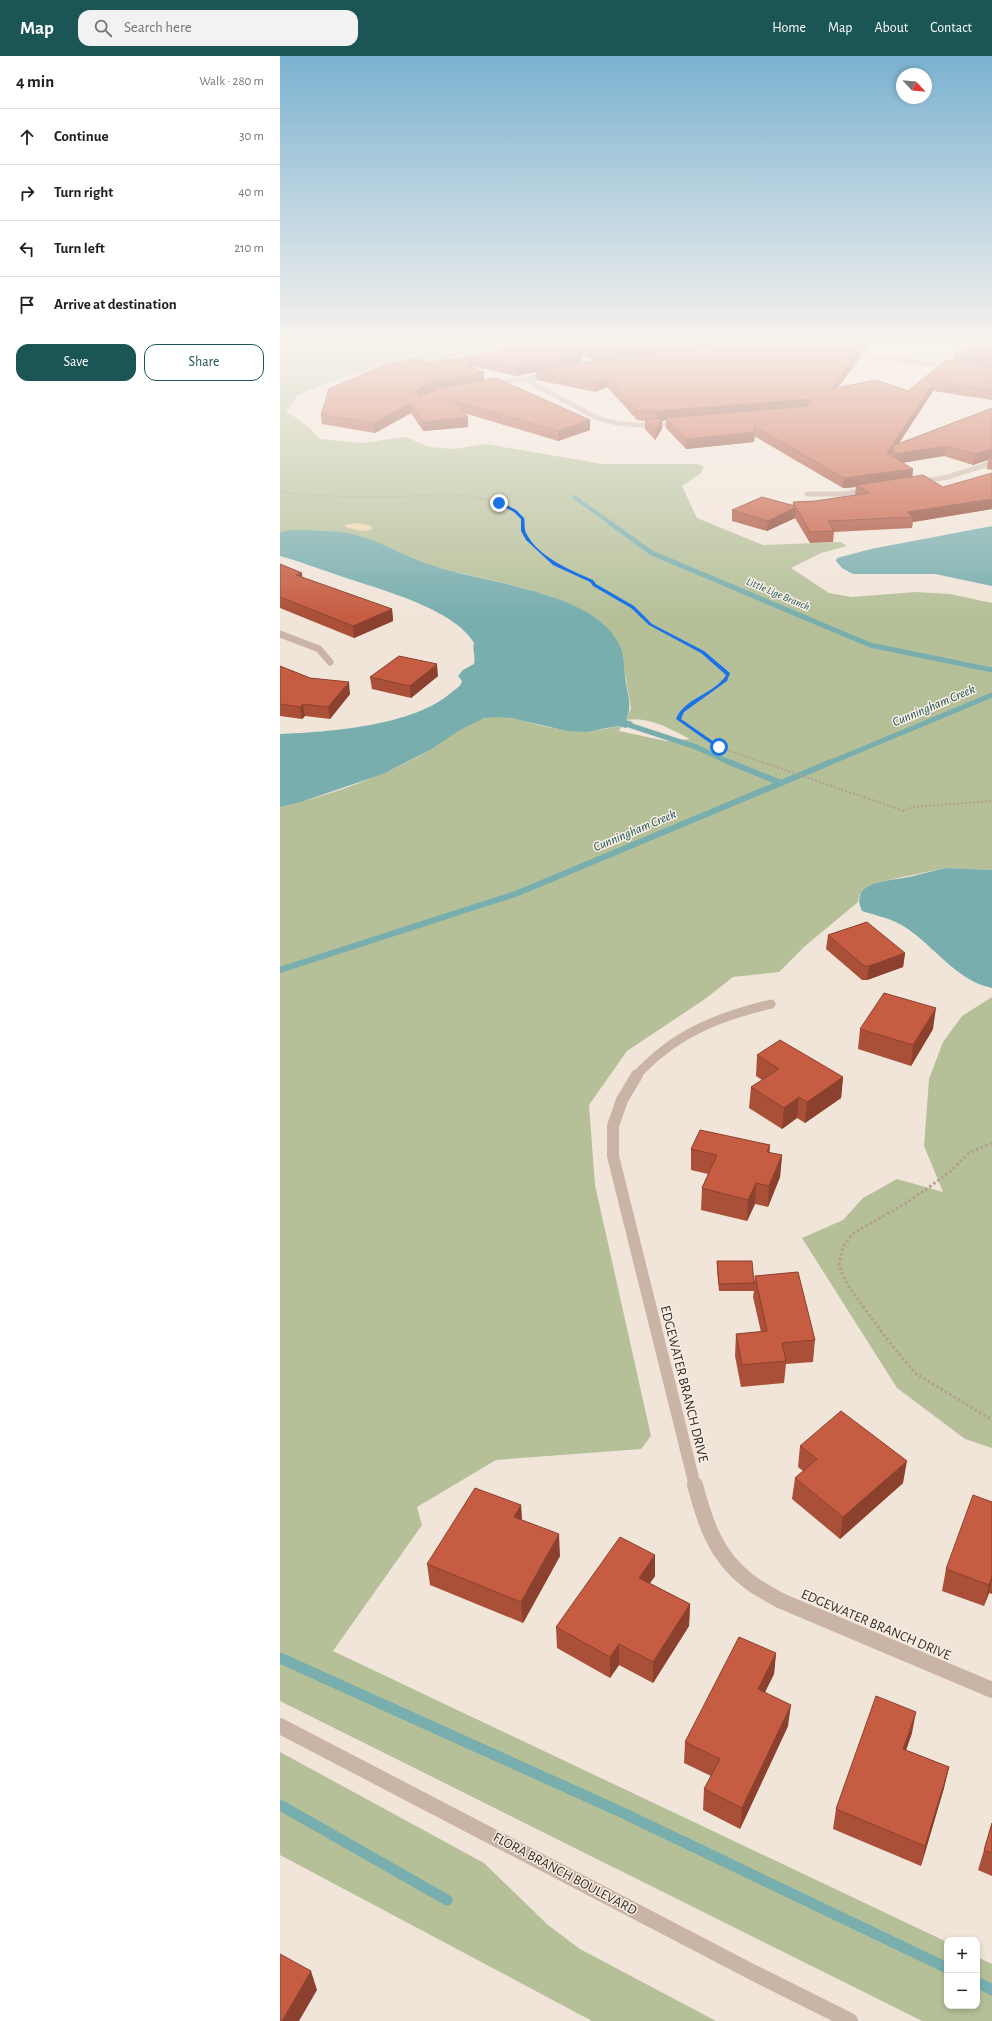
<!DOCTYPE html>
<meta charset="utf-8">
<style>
:root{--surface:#fff;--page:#f2f2f2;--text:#202124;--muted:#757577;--line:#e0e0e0;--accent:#1c5556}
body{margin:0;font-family:"Alegreya Sans",sans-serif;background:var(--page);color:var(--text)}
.controls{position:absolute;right:12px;bottom:12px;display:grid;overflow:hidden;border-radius:8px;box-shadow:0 2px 6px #0003}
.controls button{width:36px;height:36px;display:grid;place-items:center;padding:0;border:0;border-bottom:1px solid var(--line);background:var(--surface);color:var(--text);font:20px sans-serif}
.compass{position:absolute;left:616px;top:12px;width:36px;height:36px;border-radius:50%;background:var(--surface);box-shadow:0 2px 6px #0003;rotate:116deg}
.stop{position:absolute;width:12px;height:12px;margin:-9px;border:3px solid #1a73e8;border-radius:50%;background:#fff}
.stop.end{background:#1a73e8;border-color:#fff;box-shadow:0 1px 4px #0008}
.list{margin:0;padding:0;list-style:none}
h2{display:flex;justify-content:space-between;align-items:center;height:52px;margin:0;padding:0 16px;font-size:17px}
h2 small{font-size:13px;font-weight:400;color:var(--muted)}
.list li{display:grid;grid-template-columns:26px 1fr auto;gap:12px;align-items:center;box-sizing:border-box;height:56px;padding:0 16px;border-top:1px solid var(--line)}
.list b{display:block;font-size:15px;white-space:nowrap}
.list em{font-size:13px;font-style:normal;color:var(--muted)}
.actions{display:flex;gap:8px;padding:12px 16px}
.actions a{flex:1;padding:9px 0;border:1px solid var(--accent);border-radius:12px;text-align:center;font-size:14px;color:var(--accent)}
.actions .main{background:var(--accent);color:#fff}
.icon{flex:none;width:22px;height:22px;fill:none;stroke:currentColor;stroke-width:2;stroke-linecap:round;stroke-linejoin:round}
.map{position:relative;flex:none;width:712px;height:1965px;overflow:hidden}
header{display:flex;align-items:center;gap:24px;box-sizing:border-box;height:56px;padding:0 20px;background:var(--accent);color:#fff}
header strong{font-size:19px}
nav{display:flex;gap:22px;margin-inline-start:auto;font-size:14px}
.search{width:280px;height:36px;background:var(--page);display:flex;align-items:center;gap:10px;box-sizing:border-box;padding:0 14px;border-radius:12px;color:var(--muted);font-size:15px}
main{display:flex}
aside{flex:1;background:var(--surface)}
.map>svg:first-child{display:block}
.green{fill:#b5c099}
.sand{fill:#edd6af}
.water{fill:#78aeae}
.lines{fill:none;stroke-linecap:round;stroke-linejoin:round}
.stream-far3{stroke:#78aeae;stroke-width:3.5}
.stream-far2{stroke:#78aeae;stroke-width:5}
.stream-far1{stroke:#78aeae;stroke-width:6}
.stream{stroke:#78aeae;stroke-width:11}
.path-far2{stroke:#b59e8f;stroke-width:1.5;stroke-dasharray:1 1;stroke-linecap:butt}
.path-far1{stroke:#b59e8f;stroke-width:2;stroke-dasharray:2 2;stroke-linecap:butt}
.path{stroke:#b59e8f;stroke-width:3;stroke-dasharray:2.5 2.5;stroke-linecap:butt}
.minor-far4{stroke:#c9b4a5;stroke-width:5}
.minor-far3{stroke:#c9b4a5;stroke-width:7}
.minor-far2{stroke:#c9b4a5;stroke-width:9}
.minor-far1{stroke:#c9b4a5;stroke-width:12}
.minor{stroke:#c9b4a5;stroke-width:16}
.wall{fill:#aa5039;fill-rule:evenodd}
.shaded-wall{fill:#8b412e}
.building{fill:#c65d42;stroke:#8b412e}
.route{fill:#1a73e8}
.labels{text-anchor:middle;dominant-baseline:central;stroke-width:3;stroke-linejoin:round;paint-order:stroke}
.far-water-label{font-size:11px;font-style:italic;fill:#1c5556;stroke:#f9efe5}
.water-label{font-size:13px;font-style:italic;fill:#1c5556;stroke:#f9efe5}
.near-street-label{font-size:14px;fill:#352a26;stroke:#f9efe5}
</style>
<header>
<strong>Map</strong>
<div class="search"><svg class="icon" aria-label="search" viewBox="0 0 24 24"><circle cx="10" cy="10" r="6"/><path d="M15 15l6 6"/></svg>Search here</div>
<nav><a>Home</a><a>Map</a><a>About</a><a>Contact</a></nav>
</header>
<main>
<aside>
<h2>4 min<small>Walk · 280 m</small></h2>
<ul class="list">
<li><svg class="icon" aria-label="ahead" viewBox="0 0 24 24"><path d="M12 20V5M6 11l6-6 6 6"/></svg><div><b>Continue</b></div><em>30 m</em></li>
<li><svg class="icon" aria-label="right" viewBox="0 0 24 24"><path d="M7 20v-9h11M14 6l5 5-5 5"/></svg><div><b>Turn right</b></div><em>40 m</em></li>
<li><svg class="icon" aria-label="left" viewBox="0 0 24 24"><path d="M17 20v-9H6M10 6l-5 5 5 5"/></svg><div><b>Turn left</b></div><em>210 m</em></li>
<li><svg class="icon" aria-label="arrive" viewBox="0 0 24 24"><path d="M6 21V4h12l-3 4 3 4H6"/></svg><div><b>Arrive at destination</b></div></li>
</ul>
<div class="actions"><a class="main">Save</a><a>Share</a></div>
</aside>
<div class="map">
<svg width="712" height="1965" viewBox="0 0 712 1965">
<rect width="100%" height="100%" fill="#f1e5d9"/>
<path class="green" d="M0,285H248L252,287L65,320L18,339L6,355L30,372L40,383L81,387L126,381L148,391L174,393L206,388L322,408H419L424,411L421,417L402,430L417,462L483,489L561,486L567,490L541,497L511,512L549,537L572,541L636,536L670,538L712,547V814L665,812L604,825L579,839L578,846L524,891L499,916L453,921L425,943L347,995L309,1049L315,1129L371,1380L361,1393L216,1404L137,1451L142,1469L53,1595L667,1886V1950H697V1901L712,1908V1965H642L0,1645V751C48,740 96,723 139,700C161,689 180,669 204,662C224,657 245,666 263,670C289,676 313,677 338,670L341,671L339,675L386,685L410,683C391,673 368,660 346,664L351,652L341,594C320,537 212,527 160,512C135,505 112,491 87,483C60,473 28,473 0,476Z
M712,941V1392L685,1383L617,1332L522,1182L563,1164L583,1142L617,1123L663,1136L644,1090L649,1023L663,986L682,960Z
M0,1696L204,1807L268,1869L300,1893L436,1965H312L0,1799Z"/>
<path class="sand" d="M75,467L89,469L93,472C86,478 74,473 65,471V469Z"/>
<path class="water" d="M712,470V530L655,518H573L562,512L556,505L557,502L591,493Z
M12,474C33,474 55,474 76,479C103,486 128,502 154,510C205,527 313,535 339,588C344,597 344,610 345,620C347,637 353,649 346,664L353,666L346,672L338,670L306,676L287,675L231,662L217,661L204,662L180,674L150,694L103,718L21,746L0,751V678C49,676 134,670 172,636C176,633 181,630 182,625L178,620L183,614L194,608C196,600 192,595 194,587C175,553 99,533 63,521C42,514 22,506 0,500V476Z
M665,812L712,814V932C677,925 654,890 625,871C611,862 597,860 582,855C568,825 610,825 629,821C641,818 653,815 665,812Z"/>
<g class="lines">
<path class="stream-far3" d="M294,441L332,468"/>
<path class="stream-far2" d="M330,467L372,497L590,589L712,614
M349,669L416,691L451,707
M549,707L712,639"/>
<path class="stream-far1" d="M449,706L501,727
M0,914L238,837L551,706"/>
<path class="stream" d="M0,1602L341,1756L667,1912
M0,1749L167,1844
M697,1926L712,1934"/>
<path class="path-far2" d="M0,436C34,440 67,441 101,441C153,441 199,428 243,462V475L248,484L268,504L280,512L311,525L314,529L353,551L370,569L422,596L449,618C435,636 410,642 399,663L439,691L484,707"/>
<path class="path-far1" d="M482,706L624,755L632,751L712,745"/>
<path class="path" d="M712,1087L689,1097L672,1114L648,1132L623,1149L572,1178L563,1191L559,1209L567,1228L606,1282L635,1317L712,1364"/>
<path class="minor-far4" d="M567,297L672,311
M289,298L315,310
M244,323L317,362C344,371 371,370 399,367
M212,328L269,319
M639,426L668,421L712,407
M527,438H564L587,434"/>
<path class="minor-far3" d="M0,578L39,593L50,606"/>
<path class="minor-far2" d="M356,1020C394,978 437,961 491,948"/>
<path class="minor-far1" d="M357,1019L342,1044L333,1070V1100L415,1430"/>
<path class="minor" d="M415,1429C425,1466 435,1499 467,1524C477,1532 489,1538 499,1544L712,1634
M0,1670L472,1916L570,1965"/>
</g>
<path class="wall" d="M219,285H592L585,295L580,294V302L558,331L628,335L673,305L674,298L712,287V344L653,335L619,387L712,352V414L707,413L708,404L693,409L664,400L622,407L633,413L632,421L663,431L712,453L633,466L632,472L554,476L553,486L530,487L515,462L487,475L452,465V454L513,450V446L535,445L575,439L576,431L563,432L474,380V386L406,393L386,372V364L382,365V373L375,384L365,373V365L357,364L327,331L315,336L257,324L256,316L236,320L192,310L191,311L204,324L310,374L278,385L184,357L188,361V371L143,375L131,357L95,377L42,368L41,359L170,304L224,293ZM301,299L314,305L302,307Z
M0,508L22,517V521L112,553L113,565L74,582L0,552Z
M0,610L70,638L50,663L25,660L22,663L0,660Z
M158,620L131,642L92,633L90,621Z
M548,879L625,897L623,911L587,924H582L546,893Z
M580,973H653L631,1010L578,993Z
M477,999L563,1021L561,1042L525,1067L517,1062L502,1073L469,1052L471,1031L482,1024L476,1020Z
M490,1089L489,1097L502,1099L500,1121L488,1151L475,1148L467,1165L421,1154L422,1132L428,1118L411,1114V1093Z
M437,1205L474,1226L475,1220L535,1284L533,1306L506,1308L504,1327L461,1331L455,1300L456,1278L481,1276L473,1241L474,1235H439L437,1213Z
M520,1390L623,1427L560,1483L512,1443L515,1422L523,1415L518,1411Z
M712,1446V1538L709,1537L704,1550L662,1535L666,1513Z
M241,1449L242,1464L280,1500L243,1567L150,1529L147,1508Z
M375,1499V1520L370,1527L410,1548L409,1570L373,1627L339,1609L330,1622L277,1592L276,1571Z
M496,1597L494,1618L485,1636L508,1670L460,1773L423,1754L424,1733L431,1720L404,1707L405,1686Z
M632,1677L626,1694L669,1711L664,1732L641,1810L553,1773L556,1753Z
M712,1767V1820L698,1814Z"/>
<path class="shaded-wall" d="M418,285H455V290L315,306V297L369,289Z
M586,285H592L585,295L586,286Z
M580,293V302L550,342L551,333Z
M301,299L302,308L256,315V316L236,320V311Z
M191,301L192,310L189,318L188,310Z
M204,316V325L138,342L135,336L138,333L155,325Z
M327,322V331L315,336V327Z
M654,326L653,335L614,395L613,390L612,398L606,408L607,397Z
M529,343L528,352L386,362V364L382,365V373L375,384V374L377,365V355Z
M130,347L131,357L95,377L94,367Z
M188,361V371L143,375V366Z
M310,364V374L278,385V375Z
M475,376L474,386L406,393V383Z
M666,390L664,400L614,408L615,398Z
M712,393V403L708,402V404L693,409L695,398Z
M633,413L632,423L576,429V431L563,432L564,422Z
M712,443V453L633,466V461L627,456Z
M516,451L515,462L487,475L488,465Z
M22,517L23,528L16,519Z
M112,553L113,565L74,582L73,570Z
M157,608L158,620L131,642L130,630Z
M69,626L70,638L50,663L48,651Z
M23,648L25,660L22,663L20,651Z
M625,897L623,911L587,924L589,910Z
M656,952L653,973L631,1010L633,989Z
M563,1021L561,1042L525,1067L527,1046Z
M519,1041L517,1062L502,1073L504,1052Z
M490,1089L488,1111L487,1096Z
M502,1099L500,1121L488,1151L489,1130Z
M476,1127L475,1148L467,1165L468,1144Z
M627,1405L623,1427L560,1483L563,1461Z
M241,1449L242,1471L234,1461Z
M279,1478L280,1500L243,1567L241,1546Z
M375,1499V1520L359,1543V1522Z
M712,1520V1523L709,1537L704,1550L709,1529Z
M410,1548L409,1570L373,1627V1606Z
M339,1588V1609L330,1622V1601Z
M496,1597L494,1618L476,1654L478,1633Z
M511,1649L508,1670L460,1773L462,1752Z
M636,1656L632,1677L619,1714L623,1693Z
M669,1711L664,1732L641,1810L645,1790Z
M31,1915L37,1934L19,1965H2Z"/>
<path class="building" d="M224,285H271L301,299L236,311L191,301L188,310L204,316L155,325L138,333L135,336L139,341L158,333L216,322L310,364L278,375L175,345L188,361L143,366L130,347L94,367L41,359L49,333L105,309L138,302L148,307L167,303L170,304L235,291L224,286Z
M288,285H418L369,289L315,297Z
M573,285H586V286Z
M690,285L712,287V303L674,298Z
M455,289H525L580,293L551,333L596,324L628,335L666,304L712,311V334L654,326L607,397L633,413L564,422L474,370L475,376L406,383L386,362L528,350L532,346L529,343L377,355H357L327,322L315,327L256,315L327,303L413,292Z
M712,352V393L695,398L666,390L615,398L613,390Z
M365,363H382L375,374Z
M712,417V443L627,456L633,461L548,465L554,475L530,476L516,451L488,465L452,454L482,441L515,450L513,446L535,445L590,437L576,429L643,419L663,431Z
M0,508L22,517L16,519L112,553L73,570L0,541Z
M119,600L157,608L130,630L90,621Z
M0,610L30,622L69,626L48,651L23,648L20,651L0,648Z
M587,866L625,897L589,910H584L548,879Z
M604,937L656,952L633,989L580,973Z
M500,984L563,1021L527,1046L519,1041L504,1052L471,1031L499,1013L477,999Z
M420,1074L490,1089L487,1096L502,1099L489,1130L476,1127L468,1144L422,1132L437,1099L411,1093Z
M437,1205H472L474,1227L439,1228Z
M518,1216L535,1284L502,1287L506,1305L462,1309L456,1278L487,1275L475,1220Z
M561,1355L627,1405L563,1461L515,1422L537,1403L520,1390Z
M195,1432L241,1449L234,1461L279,1478L241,1546L147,1508Z
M693,1439L712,1446V1520L709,1529L666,1513Z
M340,1481L375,1499L359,1522L410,1548L373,1606L339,1588L330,1601L276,1571Z
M459,1581L496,1597L478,1633L511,1649L462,1752L424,1733L440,1703L405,1686Z
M596,1640L636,1656L623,1693L669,1711L645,1790L556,1753Z
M712,1767V1797L704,1794Z
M0,1898L31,1915L2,1965H0Z"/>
<linearGradient id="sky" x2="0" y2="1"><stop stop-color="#7bb2d1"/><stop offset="0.51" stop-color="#f9f3ee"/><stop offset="1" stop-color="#f9f3ee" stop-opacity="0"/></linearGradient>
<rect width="712" height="560" fill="url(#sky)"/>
<path class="route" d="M221,446L236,454L244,462C245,466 244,472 246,477C258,501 290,514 313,524L316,528L354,550L372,568L424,595L450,617L447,625L404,656L401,663L440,690V692H437L396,663C404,642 435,638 446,619L421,597L369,569L351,552L313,530L310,526L273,509L246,484L241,475V463L234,456L217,447Z"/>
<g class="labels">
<g class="far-water-label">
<text transform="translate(498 538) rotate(23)">Little Lige Branch</text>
</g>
<g class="water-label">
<text transform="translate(654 650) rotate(-23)">Cunningham Creek</text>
<text transform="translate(355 775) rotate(-23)">Cunningham Creek</text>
</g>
<g class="near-street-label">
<text transform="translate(404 1328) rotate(76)">EDGEWATER BRANCH DRIVE</text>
<text transform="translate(596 1569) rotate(23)">EDGEWATER BRANCH DRIVE</text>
<text transform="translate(285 1818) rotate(28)">FLORA BRANCH BOULEVARD</text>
</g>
</g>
</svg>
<div class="controls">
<button>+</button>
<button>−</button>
</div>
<svg class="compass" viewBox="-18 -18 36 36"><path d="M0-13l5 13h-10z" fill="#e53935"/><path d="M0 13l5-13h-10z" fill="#757577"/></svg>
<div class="stop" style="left:439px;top:691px"></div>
<div class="stop end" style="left:219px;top:447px"></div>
</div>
</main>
